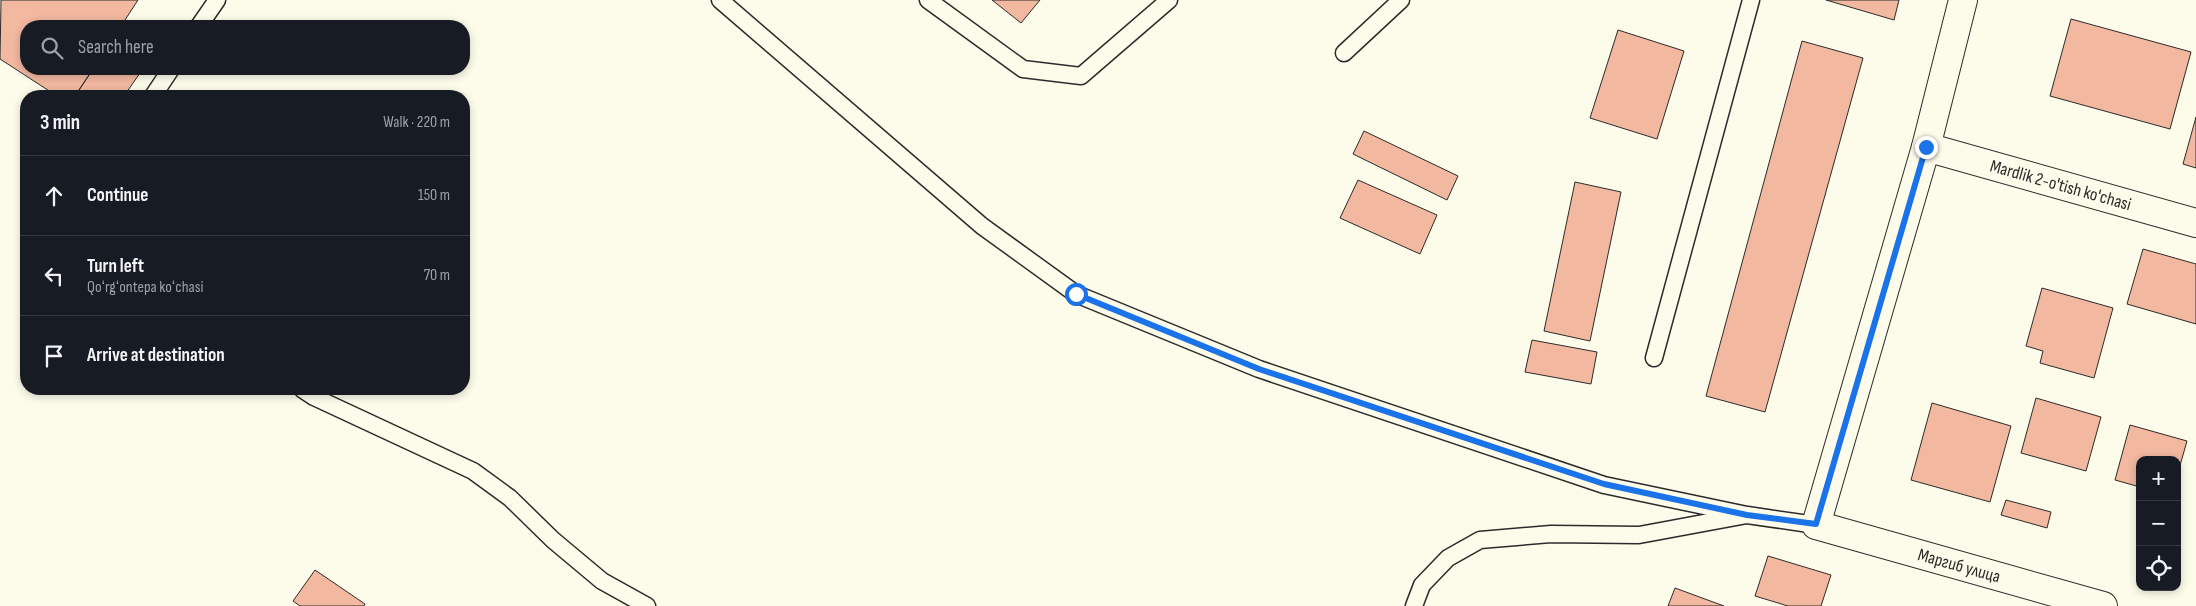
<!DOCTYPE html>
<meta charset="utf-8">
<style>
:root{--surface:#171b24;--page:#242831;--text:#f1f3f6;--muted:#9ea1a6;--line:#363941}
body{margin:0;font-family:"Sofia Sans Condensed",sans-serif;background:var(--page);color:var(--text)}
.controls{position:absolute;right:15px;bottom:15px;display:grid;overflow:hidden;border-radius:10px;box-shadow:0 2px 8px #0003}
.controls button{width:45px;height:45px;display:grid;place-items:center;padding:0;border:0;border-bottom:1px solid var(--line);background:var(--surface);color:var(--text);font:25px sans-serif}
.stop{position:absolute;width:15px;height:15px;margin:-11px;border:4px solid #1a73e8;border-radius:50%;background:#fff}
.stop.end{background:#1a73e8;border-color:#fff;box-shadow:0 1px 5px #0008}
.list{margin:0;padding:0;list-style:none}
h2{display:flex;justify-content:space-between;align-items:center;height:65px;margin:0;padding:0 20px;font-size:21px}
h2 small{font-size:16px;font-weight:400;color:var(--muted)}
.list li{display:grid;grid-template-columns:32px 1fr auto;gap:15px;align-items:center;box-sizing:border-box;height:80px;padding:0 20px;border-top:1px solid var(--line)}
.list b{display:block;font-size:19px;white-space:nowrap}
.list p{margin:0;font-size:16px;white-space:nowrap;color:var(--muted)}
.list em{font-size:16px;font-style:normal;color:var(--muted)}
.icon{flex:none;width:28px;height:28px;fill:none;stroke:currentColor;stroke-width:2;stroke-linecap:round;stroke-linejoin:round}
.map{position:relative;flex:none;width:2196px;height:606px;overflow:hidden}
.search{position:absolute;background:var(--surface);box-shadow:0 2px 8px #0003;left:20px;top:20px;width:450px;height:55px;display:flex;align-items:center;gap:12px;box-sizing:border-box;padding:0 18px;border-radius:20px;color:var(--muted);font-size:19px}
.panel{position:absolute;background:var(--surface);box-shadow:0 2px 8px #0003;left:20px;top:90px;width:450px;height:305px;border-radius:20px}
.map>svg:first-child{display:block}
.building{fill:#f2b8a0;stroke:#2b2b2b}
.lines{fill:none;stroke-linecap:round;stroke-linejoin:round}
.lane-casing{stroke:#2b2b2b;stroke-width:19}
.street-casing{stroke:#2b2b2b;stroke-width:30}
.secondary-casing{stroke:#2b2b2b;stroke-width:30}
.lane{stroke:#fdfbea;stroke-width:16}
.street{stroke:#fdfbea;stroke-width:28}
.secondary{stroke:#fdfbea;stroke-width:28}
.route{stroke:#1a73e8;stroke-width:6}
.labels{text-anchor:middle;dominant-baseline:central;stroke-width:4;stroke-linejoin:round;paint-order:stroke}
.street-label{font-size:18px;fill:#2b2b2b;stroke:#fdfbea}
</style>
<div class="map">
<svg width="2196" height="606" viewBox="0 0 2196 606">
<rect width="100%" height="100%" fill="#fdfbea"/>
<path class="building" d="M1,0H138L121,26H26V69H93L75,96H57L0,59Z
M992,0H1040L1021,23Z
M1826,0H1899L1894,20Z
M2071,19L2191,52L2170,129L2050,96Z
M1618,30L1684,51L1657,139L1590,118Z
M1802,41L1863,58L1765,412L1706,396Z
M93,69H134L140,73L124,96H75Z
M2196,117V168L2183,164Z
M1364,131L1458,176L1447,200L1353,154Z
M1358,180L1437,215L1420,254L1340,218Z
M1575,182L1621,192L1590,341L1544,331Z
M2143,249L2196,264V324L2127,304Z
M2042,288L2113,308L2094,378L2040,363L2043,351L2026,346Z
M1532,340L1597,352L1591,384L1525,372Z
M2036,398L2101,417L2086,471L2021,453Z
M1932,403L2011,426L1990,502L1911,480Z
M2130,425L2187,441L2177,476V460H2140V487L2115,480Z
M2006,500L2051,512L2047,528L2001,515Z
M1768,556L1831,575L1821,606H1788L1755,596Z
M315,570L365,604L364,606H300L293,601Z
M1675,588L1724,606H1668Z"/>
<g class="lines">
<g class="lane-casing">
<path id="lane" d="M720,0L982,226L1076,294L1259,369L1604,485L1747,515
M928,0L1023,69L1081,76L1169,0
M199,26L217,0
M1344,53L1401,0
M153,96L171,69
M1654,358L1751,0
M302,389L314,397L473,471L510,498L553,540L602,581L647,606
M1414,606L1422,585L1448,558L1480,540L1551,534L1639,535L1747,515L1816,525"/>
</g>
<g class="street-casing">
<g id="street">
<path id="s1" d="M1926,147L2196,223"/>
</g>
</g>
<g class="secondary-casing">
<g id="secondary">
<path id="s2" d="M1963,0L1926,147L1816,525L2103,606"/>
</g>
</g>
<use href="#lane" class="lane"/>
<use href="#street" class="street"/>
<use href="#secondary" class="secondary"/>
</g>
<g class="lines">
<path class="route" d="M1076,294L1259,369L1604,484L1747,515L1816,524L1926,147"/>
</g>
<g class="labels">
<g class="street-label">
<text stroke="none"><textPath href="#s1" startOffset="140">Mardlik 2-o'tish ko'chasi</textPath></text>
<text stroke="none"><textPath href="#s2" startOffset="694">Маргиб улица</textPath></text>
</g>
</g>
</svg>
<div class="controls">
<button>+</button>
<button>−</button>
<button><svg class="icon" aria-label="locate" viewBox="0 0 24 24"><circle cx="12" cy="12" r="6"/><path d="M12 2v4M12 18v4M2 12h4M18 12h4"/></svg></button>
</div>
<div class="stop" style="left:1076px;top:294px"></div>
<div class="stop end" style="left:1926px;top:147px"></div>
<div class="search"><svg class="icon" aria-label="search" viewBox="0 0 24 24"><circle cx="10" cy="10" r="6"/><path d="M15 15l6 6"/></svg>Search here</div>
<section class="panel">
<h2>3 min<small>Walk · 220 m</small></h2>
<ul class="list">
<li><svg class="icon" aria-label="ahead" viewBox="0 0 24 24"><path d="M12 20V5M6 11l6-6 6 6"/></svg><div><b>Continue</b></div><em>150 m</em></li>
<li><svg class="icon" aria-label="left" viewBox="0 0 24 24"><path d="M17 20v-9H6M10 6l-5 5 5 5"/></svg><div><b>Turn left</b><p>Qoʻrgʻontepa koʻchasi</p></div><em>70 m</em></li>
<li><svg class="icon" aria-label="arrive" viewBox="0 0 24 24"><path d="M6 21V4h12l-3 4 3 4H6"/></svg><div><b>Arrive at destination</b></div></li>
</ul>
</section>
</div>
